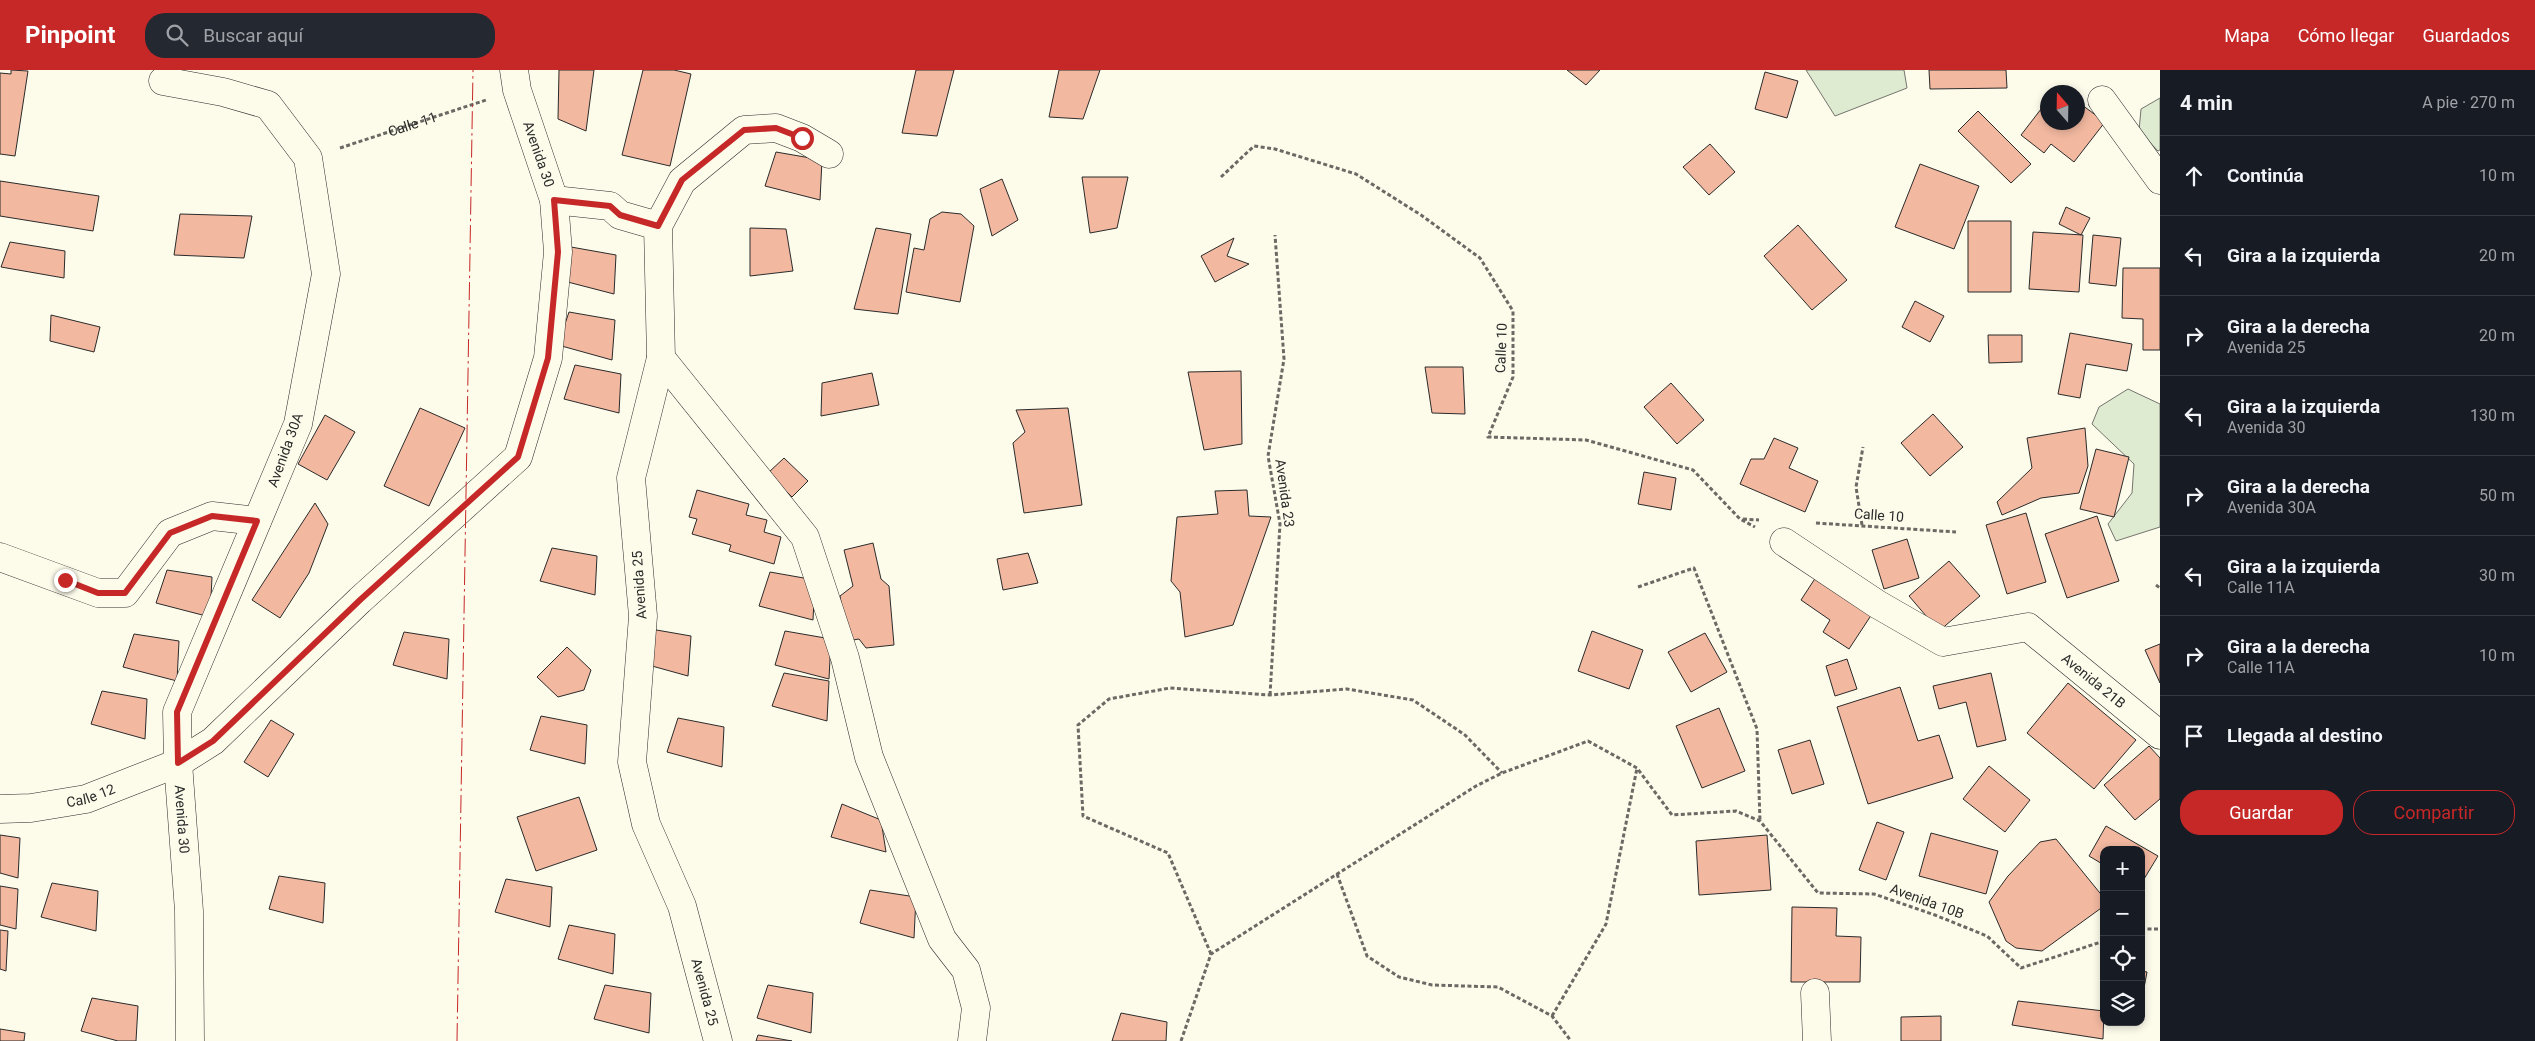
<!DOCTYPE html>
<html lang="es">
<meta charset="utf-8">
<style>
:root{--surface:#171b24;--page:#242831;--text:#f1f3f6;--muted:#9ea1a6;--line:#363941;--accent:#c62828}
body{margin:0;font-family:Roboto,sans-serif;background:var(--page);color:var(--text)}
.controls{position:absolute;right:15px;bottom:15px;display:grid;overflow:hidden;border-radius:10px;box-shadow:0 2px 8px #0003}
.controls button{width:45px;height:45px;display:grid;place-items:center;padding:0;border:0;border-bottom:1px solid var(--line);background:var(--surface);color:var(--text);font:25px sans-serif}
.compass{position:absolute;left:2040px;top:15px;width:45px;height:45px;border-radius:50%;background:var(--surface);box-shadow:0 2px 8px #0003;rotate:340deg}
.stop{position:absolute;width:15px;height:15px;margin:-11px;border:4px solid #c62828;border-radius:50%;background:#fff}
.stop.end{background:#c62828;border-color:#fff;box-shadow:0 1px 5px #0008}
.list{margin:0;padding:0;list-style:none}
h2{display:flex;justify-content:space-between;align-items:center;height:65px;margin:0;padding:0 20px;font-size:21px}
h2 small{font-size:16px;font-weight:400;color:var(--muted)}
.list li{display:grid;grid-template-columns:32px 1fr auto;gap:15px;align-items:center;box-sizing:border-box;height:80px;padding:0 20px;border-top:1px solid var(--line)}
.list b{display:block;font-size:19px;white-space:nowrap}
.list p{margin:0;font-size:16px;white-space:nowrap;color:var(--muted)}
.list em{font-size:16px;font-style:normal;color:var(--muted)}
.actions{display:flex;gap:10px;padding:15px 20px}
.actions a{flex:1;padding:11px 0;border:1px solid var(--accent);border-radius:20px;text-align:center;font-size:18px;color:var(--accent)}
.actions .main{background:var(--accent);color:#fff}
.icon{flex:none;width:28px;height:28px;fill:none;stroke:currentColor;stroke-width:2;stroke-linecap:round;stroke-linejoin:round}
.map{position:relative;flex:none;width:2160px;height:971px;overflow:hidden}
header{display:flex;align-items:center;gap:30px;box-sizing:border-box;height:70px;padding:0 25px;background:var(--accent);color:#fff}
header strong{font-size:24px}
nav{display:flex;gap:28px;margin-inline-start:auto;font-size:18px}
.search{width:350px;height:45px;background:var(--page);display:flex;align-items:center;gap:12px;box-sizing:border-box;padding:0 18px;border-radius:20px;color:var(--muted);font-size:19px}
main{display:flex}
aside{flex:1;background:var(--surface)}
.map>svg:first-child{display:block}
.green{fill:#deebd1;stroke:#74746e}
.building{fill:#f2b8a0;stroke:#2b2b2b}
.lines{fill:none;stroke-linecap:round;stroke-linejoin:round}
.minor-casing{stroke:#2b2b2b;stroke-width:29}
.path{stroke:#6a6964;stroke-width:3;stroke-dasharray:4 2.5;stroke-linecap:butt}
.minor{stroke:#fdfbea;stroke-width:28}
.power{stroke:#c62828;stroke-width:1;stroke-dasharray:18 4 2.5 4;stroke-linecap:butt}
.route{stroke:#c62828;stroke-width:6}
.labels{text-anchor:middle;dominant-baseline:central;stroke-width:4;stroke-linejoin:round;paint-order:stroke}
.street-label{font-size:14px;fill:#2b2b2b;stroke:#fdfbea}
</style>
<header>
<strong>Pinpoint</strong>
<div class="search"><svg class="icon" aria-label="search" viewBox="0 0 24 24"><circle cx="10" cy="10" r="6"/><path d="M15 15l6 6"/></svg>Buscar aquí</div>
<nav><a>Mapa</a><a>Cómo llegar</a><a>Guardados</a></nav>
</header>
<main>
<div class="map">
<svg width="2160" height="971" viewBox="0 0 2160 971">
<rect width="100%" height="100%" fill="#fdfbea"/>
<path class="green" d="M1806,0H1904L1907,18L1835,46Z
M2160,28V80L2158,81L2139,61L2141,39Z
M2128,319L2160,334V457L2116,471L2108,454L2132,423L2134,394L2092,354L2099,337Z"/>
<path class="building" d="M11,0L28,1L15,86L0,84V3L11,4Z
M559,0H594L586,61L558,49Z
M643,0H674L691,4L670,96L622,85Z
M916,0H954L937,66L902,63Z
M1059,0H1100L1083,49L1049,47Z
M1567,0H1600L1586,15Z
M1929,0H2006L2007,18L1930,19Z
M1765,2L1798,11L1787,48L1755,39Z
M2048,30V52H2078V32L2105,52L2074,92L2051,74L2044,83L2021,65Z
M1978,41L2031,94L2011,113L1958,61Z
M1710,74L1735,102L1709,125L1683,97Z
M776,82L822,90L820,130L765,116Z
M1920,94L1979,116L1954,179L1895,157Z
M1082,107H1128L1117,158L1090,163Z
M1002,109L1018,150L992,166L980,119Z
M0,111L99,126L93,161L0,146Z
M2066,137L2090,148L2081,165L2059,154Z
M942,142L961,144L974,156L960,232L906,222L914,178L924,180L930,149Z
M180,144L252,146L244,188L174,185Z
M1968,151H2011V222H1968Z
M1798,155L1847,210L1812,240L1764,186Z
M750,158L786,159L793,201L750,206Z
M876,158L911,164L898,244L854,239Z
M2033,162L2083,165L2079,222L2029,219Z
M2093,165L2121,168L2116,216L2089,213Z
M1234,168L1227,186L1249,194L1215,212L1201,186Z
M10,172L65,181L64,208L1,197Z
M571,177L616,185L614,224L560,210Z
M2123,198H2160V280H2143V249L2122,248Z
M1915,231L1944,246L1930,272L1902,257Z
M569,242L615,250L612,290L558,275Z
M51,245L100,257L94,282L50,271Z
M2070,263L2132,274L2127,301L2086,294L2080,328L2058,324Z
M1988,265H2022V292L1989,293Z
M575,295L621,304L619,343L564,329Z
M1425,297H1463L1465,344L1432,343Z
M1241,301L1242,374L1204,380L1188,302Z
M872,303L879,335L821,346L822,313Z
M1671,313L1704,350L1677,374L1644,337Z
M420,338L465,358L429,436L384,416Z
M1068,338L1082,435L1024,443L1013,373L1025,362L1016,340Z
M1933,344L1963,377L1930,406L1901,373Z
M325,345L355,362L327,410L298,394Z
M2085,358L2088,396L2079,423L2041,428L2002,445L1997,432L2032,398L2027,368Z
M1774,368L1798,378L1789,398L1818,411L1805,442L1740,414L1751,389H1764Z
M2096,379L2129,387L2114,447L2080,439Z
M784,388L808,411L792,427L768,403Z
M1644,402L1676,408L1671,440L1638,434Z
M697,420L749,434L746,445L767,450L764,462L781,467L774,494L729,481L731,475L692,464L697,449L689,447Z
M1247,420L1249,446L1271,447L1233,555L1185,567L1180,522L1171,511L1177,447L1218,444L1215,421Z
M315,433L328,454L309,503L280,548L252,530Z
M2026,443L2046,512L2007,524L1986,455Z
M2097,446L2119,511L2067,528L2045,464Z
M1907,469L1919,508L1884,519L1872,480Z
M873,473L881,509L889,516L894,575L866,578L859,569L847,571L840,526L853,516L844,480Z
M552,478L597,486L595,525L540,511Z
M1028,483L1038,513L1003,520L997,489Z
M1949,491L1980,526L1939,561L1909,526Z
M167,500L212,507L210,547L156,533Z
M770,502L815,510L813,550L759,536Z
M1816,507L1872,544L1849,579L1823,562L1830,550L1801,530Z
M645,558L691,566L688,606L634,591Z
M785,561L831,569L829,609L775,595Z
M1592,561L1643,580L1629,619L1578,601Z
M404,562L449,569L447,609L393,595Z
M1705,563L1727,602L1691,622L1668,582Z
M134,564L179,571L177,611L123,597Z
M2160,574V613L2145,580Z
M567,577L591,600L584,620L558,627L537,607Z
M1847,589L1857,619L1835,626L1826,596Z
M784,603L829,611L827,651L772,636Z
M1991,603L2006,670L1977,677L1966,632L1939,639L1933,616Z
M2068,613L2136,670L2094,719L2027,663Z
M1900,617L1918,671L1939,665L1953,708L1868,734L1837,637Z
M102,621L147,629L145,669L91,654Z
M1719,638L1745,701L1702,718L1676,656Z
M541,646L587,655L585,694L530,680Z
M678,648L724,657L722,697L667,682Z
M271,650L294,664L268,707L244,692Z
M1810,670L1824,714L1792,724L1778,680Z
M2149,676L2160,688V729L2135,750L2104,715Z
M1989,696L2030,730L2005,762L1963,729Z
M579,727L597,780L536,801L517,747Z
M842,734L881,750L886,782L831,767Z
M1877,752L1904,762L1886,810L1859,800Z
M2106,756L2158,786L2141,814V780H2104V795L2089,786Z
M1931,763L1998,781L1986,824L1919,806Z
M0,765L20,768L18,808L0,803Z
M1767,765L1771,820L1699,825L1696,771Z
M2056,769L2104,828V836L2042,881L2016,878L2006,871L1989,832L2008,806L2040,772Z
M279,806L325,813L323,853L269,839Z
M506,809L552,817L550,857L495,842Z
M52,813L98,821L96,861L41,847Z
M0,816L18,819L16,859L0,855Z
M870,820L916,827L914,868L860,853Z
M1792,837L1837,838L1836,866L1861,867L1860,912H1791Z
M569,855L615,864L613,904L558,889Z
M0,860L8,861L6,901L0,899Z
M2141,901L2147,902L2141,934Z
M605,915L651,923L649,963L594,949Z
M768,915L813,923L811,963L757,948Z
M92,928L138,936L136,971H118L81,961Z
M2018,931L2104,941L2103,969L2012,955Z
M1121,943L1167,952L1166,971H1112Z
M1941,946V971H1901V947Z
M0,959L25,963L24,971H0Z
M758,965L792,971H756Z"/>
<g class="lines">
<g class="minor-casing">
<g id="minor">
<path id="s2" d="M163,11L223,22L268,35L308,88L326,204L298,354L177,642L178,693L189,841L190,971"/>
<path d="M2102,30L2160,110"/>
<path d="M554,130L610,136L620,145L658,156"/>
<path d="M661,288L805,467L845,588L869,687L942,869L966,900L976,938L972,971"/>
<path id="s3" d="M1784,472L1877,534L1943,572L2028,557L2160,665"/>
<path d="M0,487L98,523H125L170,463L212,446L257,451"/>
<path id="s4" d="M0,739L31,738L86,729L178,693L213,671L360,530L518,387L548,288L558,182L554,130L517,20L514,0"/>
<path d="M1815,923L1817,971"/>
<path d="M718,971L682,836L646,754L632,692L643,546L631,408L661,288L658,156L682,111L744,60L776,58L802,68L829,84"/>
</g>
</g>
<g class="path">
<path id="s1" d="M340,78L486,30"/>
<path d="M1221,107L1254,76L1275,79L1356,104L1421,145L1480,188L1513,241V307L1488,367L1586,370L1693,400L1740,449L1755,457"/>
<path d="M1743,449L1759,450"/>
<path d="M1816,453L1956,462"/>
<path d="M1862,455L1856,417L1863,377"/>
<path d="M2156,515L2160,518"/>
<path d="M1638,517L1694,498L1757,659L1760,751"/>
<path d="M1270,625L1280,454L1268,386L1284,289L1275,165"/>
<path d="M1337,804L1367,886L1399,907L1432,915L1498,917L1552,946L1571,971"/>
<path d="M2141,859H2160"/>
<path d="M1211,884L1168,783L1083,746L1078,655L1109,629L1170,618L1270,625L1347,619L1413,630L1465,665L1502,703"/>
<path d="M1552,946L1606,854L1637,698"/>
<path d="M1181,971L1211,884L1476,716L1502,703L1588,671L1637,698L1672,745L1736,741L1760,751L1818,823L1874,824L1935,845L1987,866L2021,898L2104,871"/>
</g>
<use href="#minor" class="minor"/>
<path class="power" d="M457,971L473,0"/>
</g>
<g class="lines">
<path class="route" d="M65,510L98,523H125L170,463L212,446L257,451L177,642L178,693L213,671L360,530L518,387L548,288L558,182L554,130L610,136L620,145L658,156L682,110L744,60L776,58L802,68"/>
</g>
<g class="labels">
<g class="street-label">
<text stroke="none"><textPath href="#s1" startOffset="76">Calle 11</textPath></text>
<text transform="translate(539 84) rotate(71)">Avenida 30</text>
<text transform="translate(1501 278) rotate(-88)">Calle 10</text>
<text transform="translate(285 380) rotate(-70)">Avenida 30A</text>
<text transform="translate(1285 423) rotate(82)">Avenida 23</text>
<text transform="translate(1879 445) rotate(4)">Calle 10</text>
<text transform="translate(639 515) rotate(-94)">Avenida 25</text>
<text stroke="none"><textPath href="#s3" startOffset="359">Avenida 21B</textPath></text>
<text stroke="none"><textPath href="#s4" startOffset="92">Calle 12</textPath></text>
<text stroke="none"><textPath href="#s2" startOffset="864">Avenida 30</textPath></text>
<text transform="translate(1927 831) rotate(20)">Avenida 10B</text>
<text transform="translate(705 922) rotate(75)">Avenida 25</text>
</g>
</g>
</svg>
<div class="controls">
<button>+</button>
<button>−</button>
<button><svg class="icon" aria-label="locate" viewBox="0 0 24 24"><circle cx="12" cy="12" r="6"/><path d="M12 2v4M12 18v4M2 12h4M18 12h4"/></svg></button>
<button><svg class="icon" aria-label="layers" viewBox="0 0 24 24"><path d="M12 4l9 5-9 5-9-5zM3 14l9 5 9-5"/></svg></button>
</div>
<svg class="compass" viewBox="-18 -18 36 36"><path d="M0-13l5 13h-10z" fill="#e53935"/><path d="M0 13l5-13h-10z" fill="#9ea1a6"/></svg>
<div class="stop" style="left:802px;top:68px"></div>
<div class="stop end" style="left:65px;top:510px"></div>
</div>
<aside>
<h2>4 min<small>A pie · 270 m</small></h2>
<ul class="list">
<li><svg class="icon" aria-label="ahead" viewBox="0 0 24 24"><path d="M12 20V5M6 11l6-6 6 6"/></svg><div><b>Continúa</b></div><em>10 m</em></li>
<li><svg class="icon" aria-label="left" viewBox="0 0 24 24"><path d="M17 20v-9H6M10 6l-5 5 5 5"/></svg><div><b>Gira a la izquierda</b></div><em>20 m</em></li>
<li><svg class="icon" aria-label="right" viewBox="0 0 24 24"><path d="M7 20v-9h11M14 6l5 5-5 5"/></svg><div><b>Gira a la derecha</b><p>Avenida 25</p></div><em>20 m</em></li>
<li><svg class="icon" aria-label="left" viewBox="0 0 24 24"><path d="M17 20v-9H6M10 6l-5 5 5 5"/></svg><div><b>Gira a la izquierda</b><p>Avenida 30</p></div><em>130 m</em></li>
<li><svg class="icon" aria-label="right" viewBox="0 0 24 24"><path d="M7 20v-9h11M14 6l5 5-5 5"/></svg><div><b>Gira a la derecha</b><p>Avenida 30A</p></div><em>50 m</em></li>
<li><svg class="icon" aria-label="left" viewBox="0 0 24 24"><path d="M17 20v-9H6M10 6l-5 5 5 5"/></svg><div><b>Gira a la izquierda</b><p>Calle 11A</p></div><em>30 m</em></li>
<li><svg class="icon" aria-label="right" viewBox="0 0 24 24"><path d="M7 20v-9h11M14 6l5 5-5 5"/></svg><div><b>Gira a la derecha</b><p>Calle 11A</p></div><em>10 m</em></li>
<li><svg class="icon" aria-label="arrive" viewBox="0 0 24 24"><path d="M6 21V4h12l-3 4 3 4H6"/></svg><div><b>Llegada al destino</b></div></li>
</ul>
<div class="actions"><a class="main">Guardar</a><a>Compartir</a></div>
</aside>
</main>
